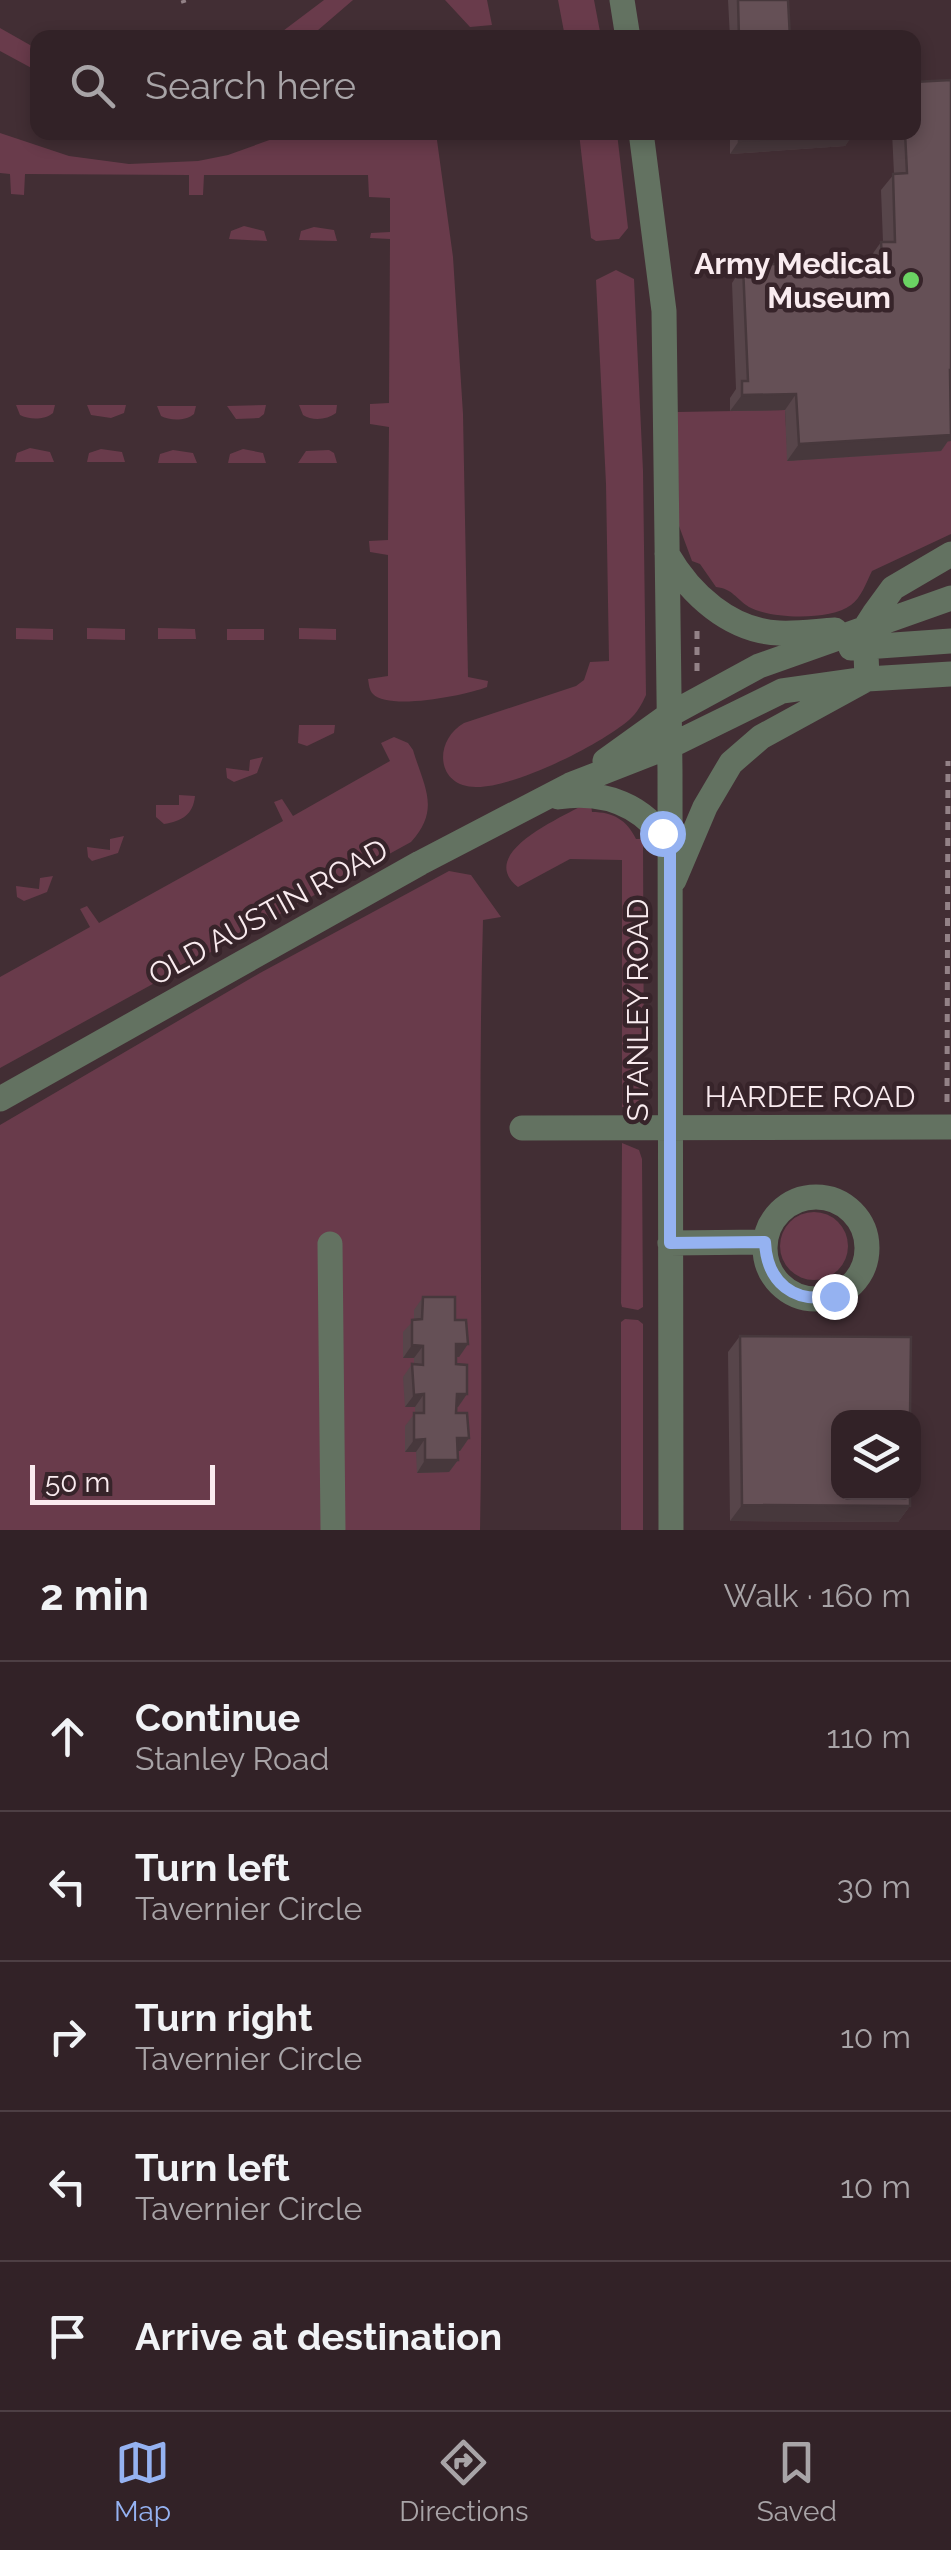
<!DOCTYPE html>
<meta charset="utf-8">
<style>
:root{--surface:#322227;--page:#3d2f33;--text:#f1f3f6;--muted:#a8a4a7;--line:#4d3f44;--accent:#95b2f1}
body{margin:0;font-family:Raleway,sans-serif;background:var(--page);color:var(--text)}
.controls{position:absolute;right:30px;bottom:30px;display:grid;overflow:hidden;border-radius:20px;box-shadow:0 5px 15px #0003}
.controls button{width:90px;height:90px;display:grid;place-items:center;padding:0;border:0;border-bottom:2px solid var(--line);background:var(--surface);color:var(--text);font:50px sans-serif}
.scale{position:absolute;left:30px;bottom:25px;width:185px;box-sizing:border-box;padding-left:10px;border:5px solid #f9ebef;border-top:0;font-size:28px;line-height:35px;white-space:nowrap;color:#f9ebef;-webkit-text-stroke:8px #37242a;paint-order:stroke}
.stop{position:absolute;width:30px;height:30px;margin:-22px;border:8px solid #95b2f1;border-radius:50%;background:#fff}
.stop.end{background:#95b2f1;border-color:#fff;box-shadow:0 2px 10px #0008}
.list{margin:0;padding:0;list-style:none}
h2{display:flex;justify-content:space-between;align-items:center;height:130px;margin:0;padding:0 40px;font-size:42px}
h2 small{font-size:32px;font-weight:400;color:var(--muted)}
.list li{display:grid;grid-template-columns:65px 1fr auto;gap:30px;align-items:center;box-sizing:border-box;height:150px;padding:0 40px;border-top:2px solid var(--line)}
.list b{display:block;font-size:38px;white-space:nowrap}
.list p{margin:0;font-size:32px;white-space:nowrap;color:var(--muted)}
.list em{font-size:32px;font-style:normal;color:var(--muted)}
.icon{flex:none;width:55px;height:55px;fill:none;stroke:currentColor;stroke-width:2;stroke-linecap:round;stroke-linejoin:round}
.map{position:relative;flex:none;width:951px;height:1530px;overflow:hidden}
.search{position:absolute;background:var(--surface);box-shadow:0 5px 15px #0003;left:30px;right:30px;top:30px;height:110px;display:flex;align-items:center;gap:25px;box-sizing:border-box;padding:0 35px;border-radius:20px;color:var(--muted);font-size:38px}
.sheet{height:880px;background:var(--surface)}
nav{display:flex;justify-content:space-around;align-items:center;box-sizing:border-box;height:140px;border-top:2px solid var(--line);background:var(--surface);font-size:28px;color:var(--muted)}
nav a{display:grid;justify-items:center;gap:5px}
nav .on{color:var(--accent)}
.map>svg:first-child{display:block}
.green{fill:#693b4b}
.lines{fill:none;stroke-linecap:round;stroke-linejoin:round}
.path{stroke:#938287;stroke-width:5;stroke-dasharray:8 8;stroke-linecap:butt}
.minor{stroke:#637261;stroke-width:25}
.wall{fill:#57454a}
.shaded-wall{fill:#47383c}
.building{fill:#655056;stroke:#47383c;stroke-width:2.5}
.route{stroke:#95b2f1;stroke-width:12}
.poi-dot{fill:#6bd363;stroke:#37242a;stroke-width:4}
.labels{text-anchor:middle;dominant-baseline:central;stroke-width:9;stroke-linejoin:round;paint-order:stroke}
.poi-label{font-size:30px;font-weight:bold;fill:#f9ebef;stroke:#37242a;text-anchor:end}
.street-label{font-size:30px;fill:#f9ebef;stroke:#37242a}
</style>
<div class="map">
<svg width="951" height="1530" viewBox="0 0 951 1530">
<rect width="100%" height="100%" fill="#422e34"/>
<path class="green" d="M324,0H353L310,37H275Z
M445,0H487L492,25L470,27Z
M558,0H594L601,37H565Z
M0,28L37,49V71L0,51Z
M0,133L69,156L129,164L198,161L228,155L289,133H436L453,257L463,414L468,677L488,681L487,687C467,695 389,711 373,694C369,690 369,684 368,679L388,676V555L370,552L369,541L388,540L389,427L370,424V404L389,403L390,239L370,238L371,233L390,232V198L369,197L368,175H204L203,195H189V175L25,174L24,195L11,194L10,174L0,173Z
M579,133H617L628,228L619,239L596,241L591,238Z
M244,226L264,231L267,241L229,239L231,231Z
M314,227L334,230L337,241L299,240L301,231Z
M616,270L634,279L643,471L646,695C642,704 637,713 629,720C600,745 514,788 476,787C436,787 433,741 464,723L576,686L584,680L590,662L609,661L606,484L596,280Z
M16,405H55L53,413C45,420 29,420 20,415Z
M87,405H126L124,413L111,418L91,415Z
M266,405L264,414L259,418L236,419L227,406Z
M299,405H337L336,413C327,420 312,421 303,415Z
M157,406H196L194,414C186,421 170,421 161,416Z
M785,410L788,461L951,441V534L872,571C866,583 861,598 851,605C830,621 770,619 749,607C735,598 733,589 716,587L700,564L692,561L679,526L677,412Z
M30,448L50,452L54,462H15L17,453Z
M101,449L122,452L125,462H87L89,453Z
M243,449L263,453L266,463H228L230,454Z
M173,450L193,453L197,463H158L160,454Z
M329,450L334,453L337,463H298L306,451Z
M16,628L53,629V640L16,639Z
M87,628L125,629V640L87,639Z
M158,628L195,629L196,639H158Z
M299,628L336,629V640L299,639Z
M227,629H264V640H227Z
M299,725H335L334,733L307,746L298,743Z
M394,737L408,743L413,750C424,787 441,809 411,842L0,1068V977L90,927L80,909L87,906L99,923L283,821L274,802L282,799L293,816L390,761L381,743Z
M263,757L257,773L234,782L227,778L226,768L249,771L250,760Z
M179,795L195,796C193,815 182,821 164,824L156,817V805H179Z
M591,805L592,812C613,812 627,820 636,839H643L644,1096L633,1107H622V860L570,859L518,887C476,854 559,819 581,806Z
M124,836L118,853L92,861L88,857L87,847L110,850V839Z
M449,871L471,875L501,917L483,920C477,1124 484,1327 480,1530H0V1125L260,973Z
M53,876L47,892L24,901L17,897L16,886L39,889L40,878Z
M622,1143L639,1150L642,1159L643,1307L638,1310L622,1307L621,1303Z
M780 1246a34 34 0 1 1 68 0a34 34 0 1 1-68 0Z
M625,1319L638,1320L643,1324V1530H621V1322Z"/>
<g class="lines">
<path class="path" d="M183,0L184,3
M697,671V627
M947,1102L948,761"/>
<path class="minor" d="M622,0L628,38
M641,132L664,311L670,771L671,1530
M667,554C690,594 730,631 779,633C798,634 817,631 835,630
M851,648L951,641
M605,761L669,715L759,666L951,598
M558,797C605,790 644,805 670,846
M674,880L705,807L731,763L761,737L867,679L865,628L874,614L893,588L951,554
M0,1099L420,863L570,785L670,746L782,691L867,679L951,674
M522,1128L951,1127
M765 1248a51 51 0 1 1 102 0a51 51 0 1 1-102 0Z
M670,1243L765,1242
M330,1244L333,1530"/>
</g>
<path class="wall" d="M728,0H788L790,38H730Z
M730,132H854L845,146L730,154Z
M892,132H914L948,441L941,451L787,461L785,410L730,411V398L736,389L732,283L743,266L827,275L870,273L869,259L881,242H883L881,190L894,174Z
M423,1297L455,1320L468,1344L459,1357H456V1364L467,1394L458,1407H456V1413L469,1438L460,1451H458V1460L449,1472L417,1473L416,1452H405V1426L415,1413V1407H405L403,1377L412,1364H414V1358H403V1332L414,1320V1310Z
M740,1336L910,1506L898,1522L730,1521L728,1352Z"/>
<path class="shaded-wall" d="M854,134L845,146L730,154L739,141Z
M796,394L785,410L730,411L742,395Z
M951,427V441H948L941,451L787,461L799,444Z
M456,1344H468L459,1357H447Z
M412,1345L423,1346L414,1358H403Z
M424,1394L415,1407H405L414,1395Z
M457,1394H467L458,1407H448Z
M457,1438H469L460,1451L448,1450Z
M425,1439L416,1452H405L414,1440Z
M425,1460H458L449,1472L417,1473Z
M742,1505L910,1506L898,1522L730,1521Z"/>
<path class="building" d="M738,0H788L790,38H739Z
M951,80V370H950L951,435L799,444L796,394L742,395V381H748L743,266L827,261V275L883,273L881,242H895L893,174L907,173L905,132H914V82Z
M739,132H854V134L739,141Z
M423,1297H455V1320H466L468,1344H456V1364L467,1365V1394H457L456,1413H467L469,1438H457L458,1460H425V1439L414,1440V1413H424V1394L414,1395L412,1364L423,1365V1346L412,1345V1320L422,1319Z
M740,1336L911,1337L910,1418H838V1492H910V1506L742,1505Z"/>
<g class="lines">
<path class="route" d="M662,833L670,846V1243L765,1242C767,1283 794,1304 834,1296"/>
</g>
<circle class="poi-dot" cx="911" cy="280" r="10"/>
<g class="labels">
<g class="poi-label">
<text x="891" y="263">Army Medical<tspan x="891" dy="34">Museum</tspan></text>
</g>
<g class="street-label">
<text transform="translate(268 912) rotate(-29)">OLD AUSTIN ROAD</text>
<text transform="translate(637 1010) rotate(-90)">STANLEY ROAD</text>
<text x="810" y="1096">HARDEE ROAD</text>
</g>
</g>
</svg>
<div class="controls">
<button><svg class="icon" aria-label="layers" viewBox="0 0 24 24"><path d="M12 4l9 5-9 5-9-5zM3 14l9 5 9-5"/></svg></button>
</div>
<div class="scale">50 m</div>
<div class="stop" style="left:662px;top:833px"></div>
<div class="stop end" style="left:834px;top:1296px"></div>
<div class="search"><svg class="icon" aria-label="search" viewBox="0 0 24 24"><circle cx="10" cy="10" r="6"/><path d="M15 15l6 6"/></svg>Search here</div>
</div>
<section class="sheet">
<h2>2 min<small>Walk · 160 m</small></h2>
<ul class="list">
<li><svg class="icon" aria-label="ahead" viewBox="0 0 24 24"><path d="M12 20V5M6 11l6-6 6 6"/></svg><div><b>Continue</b><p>Stanley Road</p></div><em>110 m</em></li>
<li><svg class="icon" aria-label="left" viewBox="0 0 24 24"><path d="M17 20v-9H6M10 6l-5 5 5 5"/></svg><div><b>Turn left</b><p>Tavernier Circle</p></div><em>30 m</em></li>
<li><svg class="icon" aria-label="right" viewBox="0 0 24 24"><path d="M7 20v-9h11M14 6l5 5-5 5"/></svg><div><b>Turn right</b><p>Tavernier Circle</p></div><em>10 m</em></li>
<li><svg class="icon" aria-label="left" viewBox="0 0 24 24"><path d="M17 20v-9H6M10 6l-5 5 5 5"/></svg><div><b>Turn left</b><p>Tavernier Circle</p></div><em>10 m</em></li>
<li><svg class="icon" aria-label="arrive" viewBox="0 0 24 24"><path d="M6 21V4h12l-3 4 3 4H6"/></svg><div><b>Arrive at destination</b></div></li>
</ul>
</section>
<nav>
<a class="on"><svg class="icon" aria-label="map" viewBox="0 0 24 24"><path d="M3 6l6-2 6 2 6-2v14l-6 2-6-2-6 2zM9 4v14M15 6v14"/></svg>Map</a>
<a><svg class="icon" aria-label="directions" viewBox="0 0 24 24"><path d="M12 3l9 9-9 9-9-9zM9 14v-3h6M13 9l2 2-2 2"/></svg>Directions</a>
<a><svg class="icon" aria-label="saved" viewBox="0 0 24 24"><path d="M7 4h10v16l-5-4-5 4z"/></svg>Saved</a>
</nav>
